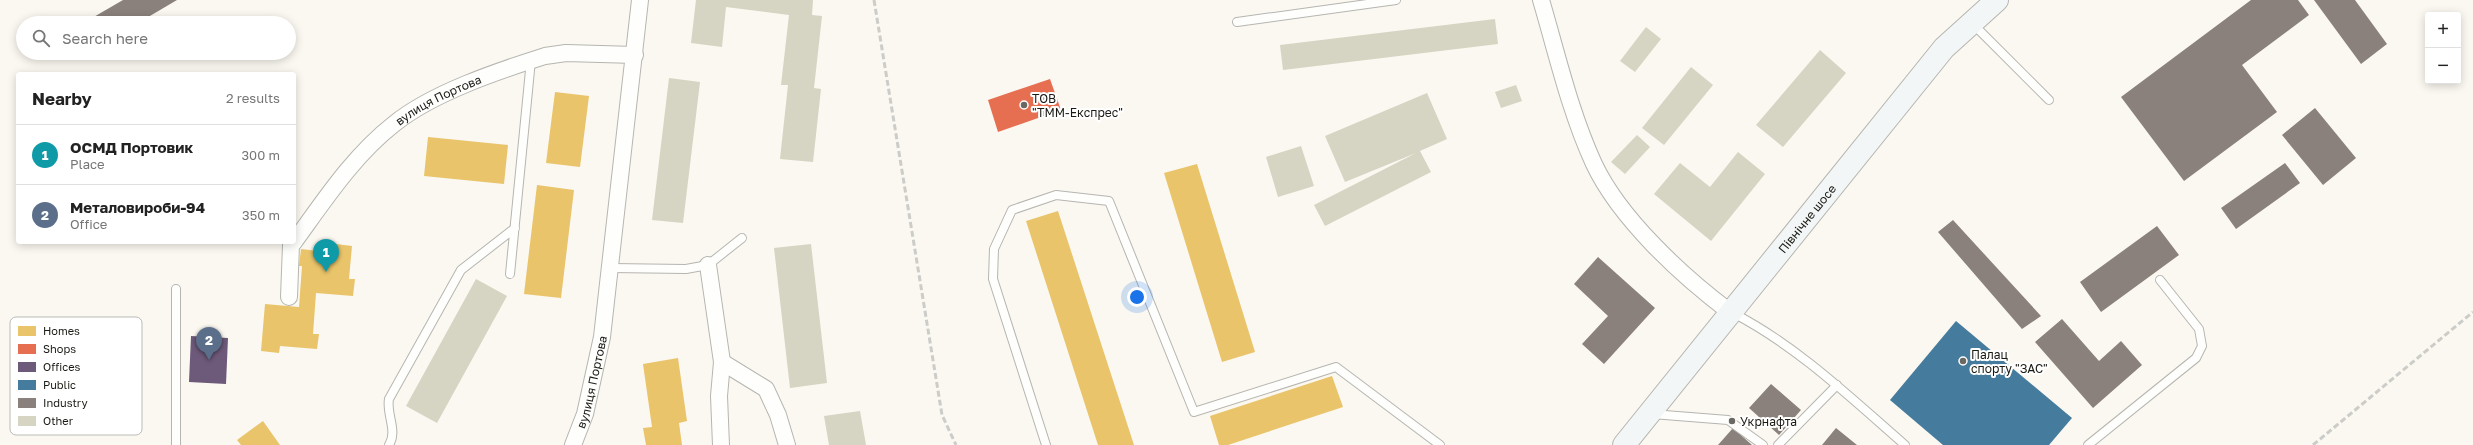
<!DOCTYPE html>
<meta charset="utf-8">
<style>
:root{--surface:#fff;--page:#f2f2f2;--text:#222;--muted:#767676;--line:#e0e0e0;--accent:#ea580c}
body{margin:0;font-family:"Golos Text",sans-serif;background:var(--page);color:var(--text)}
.controls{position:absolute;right:12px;top:12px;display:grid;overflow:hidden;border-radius:4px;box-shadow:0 2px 10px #0003}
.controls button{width:36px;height:36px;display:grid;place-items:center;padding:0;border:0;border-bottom:1px solid var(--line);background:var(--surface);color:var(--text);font:20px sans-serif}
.you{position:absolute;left:1137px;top:297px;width:14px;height:14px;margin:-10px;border:3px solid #fff;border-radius:50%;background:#1a73e8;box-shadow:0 0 0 6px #1a73e833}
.badge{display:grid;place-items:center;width:26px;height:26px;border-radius:50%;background:var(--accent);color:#fff;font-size:13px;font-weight:700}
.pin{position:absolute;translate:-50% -33px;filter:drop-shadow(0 1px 2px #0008)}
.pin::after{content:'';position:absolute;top:21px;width:14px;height:12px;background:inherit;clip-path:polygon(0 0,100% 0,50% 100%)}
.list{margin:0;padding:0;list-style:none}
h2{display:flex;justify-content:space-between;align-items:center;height:52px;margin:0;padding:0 16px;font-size:17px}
h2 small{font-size:13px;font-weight:400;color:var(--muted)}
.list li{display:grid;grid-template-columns:26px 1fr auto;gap:12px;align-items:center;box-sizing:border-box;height:60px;padding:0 16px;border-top:1px solid var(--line)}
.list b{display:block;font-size:15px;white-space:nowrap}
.list p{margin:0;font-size:13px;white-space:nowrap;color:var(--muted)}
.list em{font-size:13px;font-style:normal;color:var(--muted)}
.icon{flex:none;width:22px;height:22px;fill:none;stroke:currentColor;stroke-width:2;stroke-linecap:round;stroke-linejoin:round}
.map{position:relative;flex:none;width:2473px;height:445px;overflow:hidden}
.search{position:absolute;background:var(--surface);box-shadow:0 2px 10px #0003;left:16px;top:16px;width:280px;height:44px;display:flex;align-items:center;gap:10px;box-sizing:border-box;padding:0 14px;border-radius:22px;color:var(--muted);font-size:15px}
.panel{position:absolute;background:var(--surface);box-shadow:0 2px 10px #0003;left:16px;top:72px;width:280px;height:172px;border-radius:4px}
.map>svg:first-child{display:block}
.homes{fill:#e9c46a}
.shops{fill:#e76f51}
.offices{fill:#6d597a}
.public{fill:#457b9d}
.industry{fill:#8a817c}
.building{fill:#d6d4c2}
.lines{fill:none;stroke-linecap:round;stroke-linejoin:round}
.lane-casing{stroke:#b6b5b0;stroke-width:10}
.street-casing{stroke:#b6b5b0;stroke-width:18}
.secondary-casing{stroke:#b6b5b0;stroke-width:24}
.lane{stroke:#fefefd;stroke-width:8}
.street{stroke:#fefefd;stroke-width:16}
.secondary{stroke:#f3f6f7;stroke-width:22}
.rail{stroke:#ccccc9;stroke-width:3;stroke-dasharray:6 3;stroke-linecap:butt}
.poi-dot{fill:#696862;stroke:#fff;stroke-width:1.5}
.labels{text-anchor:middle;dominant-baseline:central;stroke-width:4;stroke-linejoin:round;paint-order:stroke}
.poi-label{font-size:12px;fill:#1b1b15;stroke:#fff;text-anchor:start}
.street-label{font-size:12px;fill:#1b1b15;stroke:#fff}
.key{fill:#fff;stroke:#bbbbb9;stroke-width:1}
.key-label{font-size:11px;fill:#1b1b15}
</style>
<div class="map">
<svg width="2473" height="445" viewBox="0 0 2473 445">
<rect width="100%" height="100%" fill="#faf8f0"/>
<path class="homes" d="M555,92L589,96L580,167L546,163Z
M428,137L508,145L504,184L424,176Z
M1197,164L1255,352L1222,362L1164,173Z
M537,185L574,190L561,298L524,294Z
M1058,211L1134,445H1098L1026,221Z
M336,244L352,246L349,279H355L353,296L316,293L313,334H319L317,349L280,346L279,353L261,351L265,304L299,307L302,266H299L301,249L335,253Z
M678,358L687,421L679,423L682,445H646L643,428L652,427L643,364Z
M1332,376L1343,407L1228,445H1219L1210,416Z
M263,421L280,445H241L237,440Z"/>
<path class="shops" d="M1050,79L1061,110L998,132L988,100Z"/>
<path class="offices" d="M191,336L228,338L226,384L189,382Z"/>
<path class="public" d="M1956,321L2072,418L2049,445H1943L1890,400Z"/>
<path class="industry" d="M123,0H177L138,23H95L92,18Z
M2251,0H2298L2309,15L2242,65L2277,112L2184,181L2121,97Z
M2314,0H2355L2387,44L2361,64Z
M2315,108L2356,158L2323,185L2282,135Z
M2285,163L2300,183L2236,229L2221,208Z
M1953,220L2041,316L2022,329L1938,232Z
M2157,226L2179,255L2101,312L2080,282Z
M1598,257L1655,308L1604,364L1582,344L1608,316L1574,284Z
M2062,319L2099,361L2121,341L2142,365L2093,408L2035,342Z
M1771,384L1801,410L1779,435L1749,408Z
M1733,428L1752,445H1718Z
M1836,428L1857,445H1822Z"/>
<path class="building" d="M696,0H813L812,15L822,16L814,88L821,89L813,162L780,159L788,85H781L789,15L726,7L722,47L691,43Z
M1495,19L1498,44L1283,70L1280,45Z
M1646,27L1661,39L1635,72L1620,61Z
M1820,50L1846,73L1783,147L1756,125Z
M1691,67L1713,85L1664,145L1642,128Z
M669,78L700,82L683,223L652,220Z
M1516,85L1522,101L1501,108L1495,92Z
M1427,93L1447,139L1420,151L1431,172L1325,226L1314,205L1416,153L1345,182L1325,136Z
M1637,135L1650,147L1625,174L1611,162Z
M1301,146L1314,186L1278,197L1266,157Z
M1738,152L1765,174L1711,241L1654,194L1680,163L1710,187Z
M811,244L827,383L790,388L774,248Z
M476,279L507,296L437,423L406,406Z
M860,411L866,445H829L824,416Z"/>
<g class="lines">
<g class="lane-casing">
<path id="lane" d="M1237,22L1396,0
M1972,23L2049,100
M611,268L686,269L708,265L742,238
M510,274L531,60
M176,289V445
M1733,313C1797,346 1851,398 1905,445
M1652,414L1728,420L1763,445
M389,445C398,431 386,414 389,399L461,270L515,228
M1046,445L993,279L994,249L1012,210L1056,195L1109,201L1194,412L1336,367L1440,445
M1778,445L1837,385
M2088,445L2196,358L2202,346L2199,329L2160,280"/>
</g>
<g class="street-casing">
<g id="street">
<path d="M1541,0C1557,54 1570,112 1594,164C1620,219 1682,276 1730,312"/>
<path id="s1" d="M294,242C324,201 353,156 394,124C432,93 498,71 545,56L566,53L635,55"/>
<path d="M708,265L722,362L719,396L721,445"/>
<path d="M289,297L291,245L294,242"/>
<path d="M722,362L766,389L778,415L787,445"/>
<path id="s2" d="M573,445L585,414L602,337L640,0"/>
</g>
</g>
<g class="secondary-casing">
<g id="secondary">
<path id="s3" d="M1624,445L1944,48L1997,0"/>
</g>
</g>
<use href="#lane" class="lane"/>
<use href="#street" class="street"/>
<use href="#secondary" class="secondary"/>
<path class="rail" d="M874,0L942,415L956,445
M2313,445L2473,312"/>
</g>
<g class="poi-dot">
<circle cx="1024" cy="105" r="4"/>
<circle cx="1963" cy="361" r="4"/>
<circle cx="1732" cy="421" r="4"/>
</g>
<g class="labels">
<g class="poi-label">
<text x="1032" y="98">ТОВ<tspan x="1032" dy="14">"ТММ-Експрес"</tspan></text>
<text x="1971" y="354">Палац<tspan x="1971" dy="14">спорту "ЗАС"</tspan></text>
<text x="1740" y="421">Укрнафта</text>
</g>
<g class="street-label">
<text stroke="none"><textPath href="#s1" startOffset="206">вулиця Портова</textPath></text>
<text stroke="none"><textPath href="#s3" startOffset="291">Північне шосе</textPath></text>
<text stroke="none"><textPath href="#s2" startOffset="66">вулиця Портова</textPath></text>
</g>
</g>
<rect x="10" y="317" width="132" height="118" rx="6" class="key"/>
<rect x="18" y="326" width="18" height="10" fill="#e9c46a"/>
<rect x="18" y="344" width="18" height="10" fill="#e76f51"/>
<rect x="18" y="362" width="18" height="10" fill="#6d597a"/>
<rect x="18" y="380" width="18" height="10" fill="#457b9d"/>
<rect x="18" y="398" width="18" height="10" fill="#8a817c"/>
<rect x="18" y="416" width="18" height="10" fill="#d6d4c2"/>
<g class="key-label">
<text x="43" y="335">Homes</text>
<text x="43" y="353">Shops</text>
<text x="43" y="371">Offices</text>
<text x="43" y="389">Public</text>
<text x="43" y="407">Industry</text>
<text x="43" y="425">Other</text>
</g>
</svg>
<div class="controls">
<button>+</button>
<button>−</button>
</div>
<div class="you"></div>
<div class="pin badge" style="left:326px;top:272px;background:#0f9aa8">1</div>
<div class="pin badge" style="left:209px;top:360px;background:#5c6f8a">2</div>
<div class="search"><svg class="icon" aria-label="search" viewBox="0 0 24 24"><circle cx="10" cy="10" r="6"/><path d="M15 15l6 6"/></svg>Search here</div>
<section class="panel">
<h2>Nearby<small>2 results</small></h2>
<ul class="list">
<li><span class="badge" style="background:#0f9aa8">1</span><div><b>ОСМД Портовик</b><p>Place</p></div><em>300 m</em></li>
<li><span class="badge" style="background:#5c6f8a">2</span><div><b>Металовироби-94</b><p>Office</p></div><em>350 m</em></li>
</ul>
</section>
</div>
